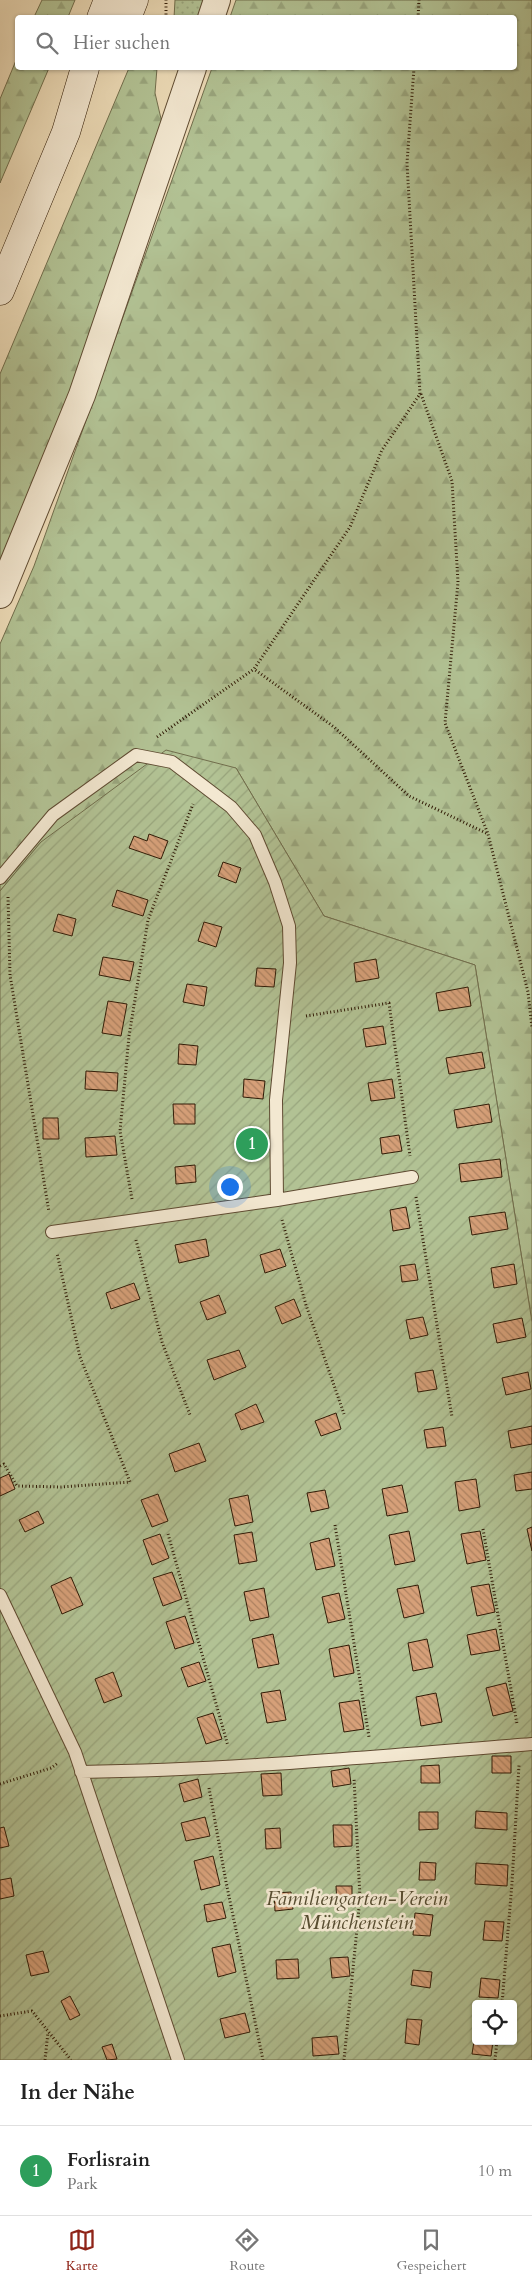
<!DOCTYPE html>
<html lang="de">
<meta charset="utf-8">
<style>
:root{--surface:#fff;--page:#f6f6f6;--text:#222;--muted:#767676;--line:#e0e0e0;--accent:#8f2418}
body{margin:0;font-family:Cardo,serif;background:var(--page);color:var(--text)}
.controls{position:absolute;right:15px;bottom:15px;display:grid;overflow:hidden;border-radius:5px;box-shadow:0 1px 4px #0004}
.controls button{width:45px;height:45px;display:grid;place-items:center;padding:0;border:0;border-bottom:1px solid var(--line);background:var(--surface);color:var(--text);font:25px sans-serif}
.you{position:absolute;left:229px;top:1186px;width:18px;height:18px;margin:-12px;border:4px solid #fff;border-radius:50%;background:#1a73e8;box-shadow:0 0 0 8px #1a73e833}
.badge{display:grid;place-items:center;width:32px;height:32px;border-radius:50%;background:var(--accent);color:#fff;font-size:16px;font-weight:700}
.pin{position:absolute;translate:-50% -50%;border:2px solid #fff;box-shadow:0 1px 5px #0006}
.list{margin:0;padding:0;list-style:none}
h2{display:flex;justify-content:space-between;align-items:center;height:65px;margin:0;padding:0 20px;font-size:21px}
h2 small{font-size:16px;font-weight:400;color:var(--muted)}
.list li{display:grid;grid-template-columns:32px 1fr auto;gap:15px;align-items:center;box-sizing:border-box;height:90px;padding:0 20px;border-top:1px solid var(--line)}
.list b{display:block;font-size:19px;white-space:nowrap}
.list p{margin:0;font-size:16px;white-space:nowrap;color:var(--muted)}
.list em{font-size:16px;font-style:normal;color:var(--muted)}
.icon{flex:none;width:28px;height:28px;fill:none;stroke:currentColor;stroke-width:2;stroke-linecap:round;stroke-linejoin:round}
.map{position:relative;flex:none;width:532px;height:2060px;overflow:hidden}
.search{position:absolute;background:var(--surface);box-shadow:0 1px 4px #0004;left:15px;right:15px;top:15px;height:55px;display:flex;align-items:center;gap:12px;box-sizing:border-box;padding:0 18px;border-radius:5px;color:var(--muted);font-size:19px}
.sheet{height:155px;background:var(--surface)}
nav{display:flex;justify-content:space-around;align-items:center;box-sizing:border-box;height:70px;border-top:1px solid var(--line);background:var(--surface);font-size:14px;color:var(--muted)}
nav a{display:grid;justify-items:center;gap:2px}
nav .on{color:var(--accent)}
.map>svg:first-child{display:block}
.grass{fill:url(#grass-dots);stroke:#716e4d}
.forest{fill:url(#forest-firs);stroke:#716e4d}
.garden{fill:url(#garden-furrows);stroke:#716e4d;fill-rule:evenodd}
.building{fill:url(#building-back-hatch);stroke:#301b06}
.lines{fill:none;stroke-linecap:round;stroke-linejoin:round}
.lane-casing{stroke:#5f4b32;stroke-width:14}
.street-casing{stroke:#5f4b32;stroke-width:28}
.secondary-casing{stroke:#301b06;stroke-width:29}
.path{stroke:#301b06;stroke-width:3;stroke-dasharray:1 2.5;stroke-linecap:butt}
.lane{stroke:#f3e8d1;stroke-width:12}
.street{stroke:#f3e8d1;stroke-width:26}
.secondary{stroke:#f3e8d1;stroke-width:28}
.labels{text-anchor:middle;dominant-baseline:central;stroke-width:5;stroke-linejoin:round;paint-order:stroke}
.park-label{font-size:21px;font-style:italic;fill:#574d31;stroke:#f3e8d1}
</style>
<div class="map">
<svg width="532" height="2060" viewBox="0 0 532 2060">
<defs>
<pattern id="grass-dots" width="8" height="8" patternUnits="userSpaceOnUse" patternTransform="scale(1.25)"><rect width="8" height="8" fill="#b2c294"/><path d="M2 2h.1M6 6h.1" fill="none" stroke="#99a67e" stroke-width="1.8" stroke-linecap="round"/></pattern>
<pattern id="forest-firs" width="22" height="20" patternUnits="userSpaceOnUse" patternTransform="scale(1.25)"><rect width="22" height="20" fill="#b2c294"/><path d="M5 1l3.5 6h-7zM16 11l3.5 6h-7z" fill="#99a67e"/></pattern>
<pattern id="garden-furrows" width="10" height="10" patternUnits="userSpaceOnUse" patternTransform="scale(1.25)"><rect width="10" height="10" fill="#b2c294"/><path d="M-1 1l2-2M0 10L10 0M9 11l2-2" fill="none" stroke="#99a67e"/></pattern>
<pattern id="building-back-hatch" width="6" height="6" patternUnits="userSpaceOnUse" patternTransform="scale(1.25)"><rect width="6" height="6" fill="#d6a079"/><path d="M-1 5l2 2M0 0l6 6M5-1l2 2" fill="none" stroke="#ae8261"/></pattern>
</defs>
<rect width="100%" height="100%" fill="#eddcb8"/>
<filter id="stains"><feTurbulence type="fractalNoise" baseFrequency=".004" numOctaves="4"/><feColorMatrix values="0 0 0 0 .2 0 0 0 0 .09 0 0 0 0 .02 0 0 0 .5 -.17"/></filter>
<radialGradient id="worn" r=".72"><stop offset=".6" stop-color="#630" stop-opacity="0"/><stop offset="1" stop-color="#630" stop-opacity=".3"/></radialGradient>
<path class="grass" d="M175,0H204L198,17L174,18Z"/>
<path class="forest" d="M42,0H75L68,17H34Z
M236,0H532V1322L475,965L324,916L236,768L41,842L0,891V644L34,566L212,68H514V18L230,17Z
M17,58L18,68H49L0,183V99Z
M129,68H157L155,93L162,123L49,455L0,574V374Z"/>
<path class="garden" d="M166,750L236,768L324,916L475,965L532,1322V2060H0V891L41,842ZM476,2004H513V2041H476Z"/>
<path class="building" d="M149,834L168,841L161,859L129,848L134,836L147,841Z
M223,862L241,868L236,883L218,876Z
M117,890L148,900L143,916L112,906Z
M58,914L76,919L72,936L53,931Z
M204,922L222,927L216,947L198,941Z
M103,957L134,962L130,981L99,975Z
M376,959L379,978L356,982L354,963Z
M257,968L276,969L274,987L255,986Z
M187,984L207,987L204,1006L183,1002Z
M468,987L471,1006L439,1011L436,993Z
M108,1001L127,1004L121,1036L102,1033Z
M383,1026L386,1044L366,1047L363,1029Z
M179,1044L198,1046L196,1065L178,1064Z
M482,1052L485,1068L449,1074L446,1058Z
M86,1071L118,1073L117,1091L85,1089Z
M244,1079L265,1081L263,1099L243,1097Z
M392,1079L395,1098L371,1101L368,1083Z
M173,1104H195V1124H174Z
M489,1104L492,1122L457,1128L454,1110Z
M43,1118H58L59,1139H43Z
M261,1133L263,1151L242,1152L241,1135Z
M399,1135L402,1151L382,1154L380,1138Z
M115,1136L117,1155L86,1157L85,1138Z
M500,1159L502,1177L461,1182L459,1164Z
M195,1165L196,1182L176,1184L175,1167Z
M406,1207L410,1228L393,1231L390,1210Z
M505,1212L508,1229L472,1235L469,1217Z
M206,1239L209,1256L179,1263L175,1245Z
M280,1249L286,1266L265,1273L260,1255Z
M415,1264L418,1280L402,1282L400,1266Z
M514,1264L517,1284L494,1288L491,1268Z
M134,1283L140,1299L111,1309L106,1293Z
M219,1295L226,1313L207,1320L200,1302Z
M294,1299L301,1316L282,1324L275,1307Z
M423,1317L428,1335L410,1339L406,1320Z
M522,1318L526,1337L497,1343L493,1324Z
M239,1350L246,1367L214,1380L207,1360Z
M433,1370L437,1389L418,1392L415,1373Z
M528,1372L531,1389L506,1395L502,1378Z
M256,1404L264,1422L241,1430L235,1414Z
M336,1413L341,1429L321,1436L315,1421Z
M532,1426V1444L511,1448L508,1431Z
M443,1427L446,1446L427,1448L424,1430Z
M199,1443L206,1461L175,1472L169,1454Z
M532,1472V1489L516,1491L514,1475Z
M9,1474L15,1489L0,1496V1478Z
M476,1479L480,1507L459,1511L455,1482Z
M402,1485L408,1512L387,1516L382,1489Z
M325,1490L329,1508L311,1512L307,1493Z
M158,1494L168,1521L152,1527L141,1500Z
M248,1495L253,1522L235,1526L229,1499Z
M38,1511L44,1523L25,1532L19,1520Z
M532,1527V1551L527,1529Z
M409,1531L415,1561L395,1565L389,1535Z
M480,1531L486,1560L467,1564L461,1534Z
M252,1532L257,1561L239,1564L234,1535Z
M160,1534L169,1558L152,1565L143,1540Z
M329,1538L335,1566L316,1570L310,1543Z
M172,1572L182,1599L163,1606L153,1578Z
M71,1577L83,1605L62,1614L51,1586Z
M489,1584L495,1612L477,1616L471,1587Z
M418,1585L424,1613L404,1618L397,1589Z
M264,1588L269,1617L250,1621L244,1592Z
M339,1593L345,1619L328,1623L322,1597Z
M185,1616L194,1643L175,1649L166,1622Z
M496,1629L500,1650L471,1655L467,1635Z
M273,1634L279,1664L258,1668L252,1639Z
M427,1639L433,1667L413,1671L408,1643Z
M349,1645L354,1673L334,1677L329,1649Z
M199,1662L206,1681L188,1687L181,1668Z
M113,1672L122,1696L104,1703L95,1679Z
M506,1683L513,1711L493,1716L486,1688Z
M280,1690L286,1720L267,1723L261,1693Z
M436,1693L442,1722L421,1726L416,1697Z
M359,1700L364,1729L344,1732L339,1703Z
M213,1713L222,1739L206,1744L197,1718Z
M492,1756H511V1773H492Z
M439,1765L440,1783H421V1766Z
M349,1768L351,1784L333,1787L331,1771Z
M281,1773L282,1795L263,1796L261,1774Z
M198,1779L202,1797L184,1802L179,1784Z
M476,1811L507,1813V1830L475,1828Z
M419,1812H438V1829L419,1830Z
M205,1817L210,1836L186,1841L181,1823Z
M333,1825H352V1846L334,1847Z
M4,1827L9,1846L0,1848V1828Z
M280,1828L281,1848L266,1849L265,1829Z
M213,1856L220,1885L201,1890L194,1861Z
M420,1862L436,1863L435,1880H419Z
M476,1863L508,1865L507,1886L475,1884Z
M11,1878L14,1896L0,1899V1880Z
M336,1886H352V1904L337,1905Z
M291,1892L293,1909L275,1911L274,1893Z
M222,1902L226,1918L207,1922L204,1905Z
M415,1913L433,1915L430,1936L413,1935Z
M485,1921L504,1922L502,1941L483,1940Z
M230,1944L236,1972L218,1977L212,1948Z
M43,1951L49,1972L31,1976L26,1955Z
M348,1957L350,1976L332,1978L330,1958Z
M298,1959L299,1978L277,1979L276,1960Z
M413,1970L432,1972L430,1988L411,1985Z
M481,1978L500,1980L498,1998L479,1997Z
M70,1996L80,2015L70,2020L61,2001Z
M245,2013L250,2032L225,2038L220,2019Z
M407,2019L422,2020L419,2045L405,2043Z
M475,2035L476,2041H493L491,2056L472,2054Z
M337,2036L339,2054L313,2056L312,2038Z
M112,2044L117,2059L107,2060L102,2047Z"/>
<g class="lines">
<g class="lane-casing">
<path id="lane" d="M0,878L53,815L136,755L172,762L231,807L255,835L275,882L289,926L290,963L276,1100L277,1200
M52,1232L277,1200L412,1177
M0,1595L75,1752L178,2060
M81,1772C232,1770 381,1756 532,1744"/>
</g>
<g class="street-casing">
<path id="street" d="M211,18L217,0
M0,595L82,395L193,68"/>
</g>
<g class="secondary-casing">
<path id="secondary" d="M101,18L108,0
M127,18L134,0
M0,291L66,132L85,68"/>
</g>
<path class="path" d="M166,18V0
M418,18L419,0
M414,68L407,163L420,394L382,450L350,527L254,669L334,727L409,796L488,834L528,992L532,1028
M421,394L452,481L458,582L445,723L488,834
M157,737L254,669
M8,897L10,975L49,1212
M306,1016L389,1003L410,1156
M416,1197L452,1417
M132,1199L120,1131L129,1036L148,920L193,804
M282,1220L306,1305L344,1414
M136,1240L162,1342L190,1415
M0,1466L4,1464L17,1486L61,1487L130,1482L80,1357L57,1253
M335,1525L369,1737
M483,1529L517,1724
M168,1534L228,1746
M0,1784L51,1768L58,1763
M209,1788L226,1882L263,2060
M502,2004L512,1883L519,1765
M0,2016L32,2011L71,2060
M45,2060L48,2032
M344,2060L360,1898L354,1778
M495,2060L497,2041"/>
<use href="#lane" class="lane"/>
<use href="#street" class="street"/>
<use href="#secondary" class="secondary"/>
</g>
<g class="labels">
<g class="park-label">
<text x="357" y="1898">Familiengarten-Verein<tspan x="357" dy="24">Münchenstein</tspan></text>
</g>
</g>
<rect width="100%" height="100%" filter="url(#stains)"/>
<rect width="100%" height="100%" fill="url(#worn)"/>
</svg>
<div class="controls">
<button><svg class="icon" aria-label="locate" viewBox="0 0 24 24"><circle cx="12" cy="12" r="6"/><path d="M12 2v4M12 18v4M2 12h4M18 12h4"/></svg></button>
</div>
<div class="you"></div>
<div class="pin badge" style="left:252px;top:1144px;background:#2e9e5b">1</div>
<div class="search"><svg class="icon" aria-label="search" viewBox="0 0 24 24"><circle cx="10" cy="10" r="6"/><path d="M15 15l6 6"/></svg>Hier suchen</div>
</div>
<section class="sheet">
<h2>In der Nähe<small></small></h2>
<ul class="list">
<li><span class="badge" style="background:#2e9e5b">1</span><div><b>Forlisrain</b><p>Park</p></div><em>10 m</em></li>
</ul>
</section>
<nav>
<a class="on"><svg class="icon" aria-label="map" viewBox="0 0 24 24"><path d="M3 6l6-2 6 2 6-2v14l-6 2-6-2-6 2zM9 4v14M15 6v14"/></svg>Karte</a>
<a><svg class="icon" aria-label="directions" viewBox="0 0 24 24"><path d="M12 3l9 9-9 9-9-9zM9 14v-3h6M13 9l2 2-2 2"/></svg>Route</a>
<a><svg class="icon" aria-label="saved" viewBox="0 0 24 24"><path d="M7 4h10v16l-5-4-5 4z"/></svg>Gespeichert</a>
</nav>
